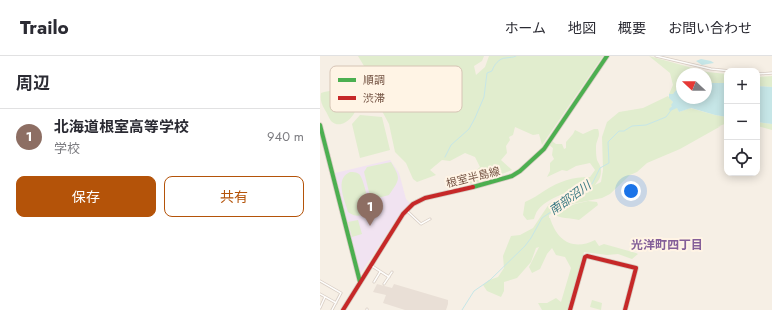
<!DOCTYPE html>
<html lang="ja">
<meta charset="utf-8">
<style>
:root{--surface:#fff;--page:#f7f7f7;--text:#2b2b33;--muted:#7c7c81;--line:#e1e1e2;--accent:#b45309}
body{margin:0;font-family:Jost,"Noto Sans JP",sans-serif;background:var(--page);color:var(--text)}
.controls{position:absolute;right:12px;top:12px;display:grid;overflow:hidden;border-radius:8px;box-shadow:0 2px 10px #0003}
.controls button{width:36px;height:36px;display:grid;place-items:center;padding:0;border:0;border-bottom:1px solid var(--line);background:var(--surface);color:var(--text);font:20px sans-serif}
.compass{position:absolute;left:356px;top:12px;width:36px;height:36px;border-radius:50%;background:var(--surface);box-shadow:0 2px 10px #0003;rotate:292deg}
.you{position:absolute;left:311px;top:135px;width:14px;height:14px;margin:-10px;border:3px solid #fff;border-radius:50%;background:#1a73e8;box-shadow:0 0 0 6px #1a73e833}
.badge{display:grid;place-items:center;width:26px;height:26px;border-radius:50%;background:var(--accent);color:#fff;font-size:13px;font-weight:700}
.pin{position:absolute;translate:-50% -33px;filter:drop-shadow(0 1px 2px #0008)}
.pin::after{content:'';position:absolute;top:21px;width:14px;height:12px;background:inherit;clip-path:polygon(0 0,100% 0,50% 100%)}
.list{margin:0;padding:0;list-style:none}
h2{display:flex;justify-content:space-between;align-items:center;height:52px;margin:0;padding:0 16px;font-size:17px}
h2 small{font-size:13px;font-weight:400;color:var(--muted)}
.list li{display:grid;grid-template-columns:26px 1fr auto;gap:12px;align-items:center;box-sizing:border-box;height:56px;padding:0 16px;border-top:1px solid var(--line)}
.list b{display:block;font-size:15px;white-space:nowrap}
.list p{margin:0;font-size:13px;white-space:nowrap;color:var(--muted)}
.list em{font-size:13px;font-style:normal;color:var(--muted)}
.actions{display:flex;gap:8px;padding:12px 16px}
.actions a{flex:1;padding:9px 0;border:1px solid var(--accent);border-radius:8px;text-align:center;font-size:14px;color:var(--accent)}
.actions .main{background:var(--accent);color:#fff}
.icon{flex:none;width:22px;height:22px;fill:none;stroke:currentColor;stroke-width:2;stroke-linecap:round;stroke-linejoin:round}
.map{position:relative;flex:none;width:452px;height:254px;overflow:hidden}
header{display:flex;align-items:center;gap:24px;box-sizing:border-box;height:56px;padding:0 20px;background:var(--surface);border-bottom:1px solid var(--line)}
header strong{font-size:19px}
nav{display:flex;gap:22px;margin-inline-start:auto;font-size:14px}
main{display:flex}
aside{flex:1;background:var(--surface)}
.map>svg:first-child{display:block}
.industrial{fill:#e9dfd6}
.education{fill:#f1e3f1}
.green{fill:#e1edce}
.water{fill:#c6e6e7}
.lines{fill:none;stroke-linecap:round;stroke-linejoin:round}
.stream{stroke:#c6e6e7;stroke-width:1}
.street-casing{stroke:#d7ccc3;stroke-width:3}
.fast-casing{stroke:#d7cbc1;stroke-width:5.5}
.jam-casing{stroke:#d7cbc1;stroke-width:5.5}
.street{stroke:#fefdfb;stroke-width:1.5}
.fast{stroke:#4caf50;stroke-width:4}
.jam{stroke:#c62828;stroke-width:4}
.labels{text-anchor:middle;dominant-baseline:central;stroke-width:4;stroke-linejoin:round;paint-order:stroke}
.street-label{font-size:11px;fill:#755444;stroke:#fff4e5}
.water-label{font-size:12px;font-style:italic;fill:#3a7983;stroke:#fff4e5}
.neighbourhood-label{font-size:12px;font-weight:bold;fill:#845f99;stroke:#fff4e5}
.key{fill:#fff4e5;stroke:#d6c4b5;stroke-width:1}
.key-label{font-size:11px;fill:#755444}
</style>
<header>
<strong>Trailo</strong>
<nav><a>ホーム</a><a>地図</a><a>概要</a><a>お問い合わせ</a></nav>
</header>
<main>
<aside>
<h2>周辺<small></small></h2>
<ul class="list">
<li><span class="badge" style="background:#8d6e63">1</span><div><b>北海道根室高等学校</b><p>学校</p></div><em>940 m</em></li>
</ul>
<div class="actions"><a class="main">保存</a><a>共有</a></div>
</aside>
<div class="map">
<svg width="452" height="254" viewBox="0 0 452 254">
<rect width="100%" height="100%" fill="#f6efe5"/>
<path class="industrial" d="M57,228L72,232L74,228L128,244V248L126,254H85L63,247L66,239L53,236Z"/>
<path class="education" d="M70,104L79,117L86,143L91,148L80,158L41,217H39L15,117Z"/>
<path class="green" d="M38,0H164L162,5L154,10L156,19L165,11L169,0H283L222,89L219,78L213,79L195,71L193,79L189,81L190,84L186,90L187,97L181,104L192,114L172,122L138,131L160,111L155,101L145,97L130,105L122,104L110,114L116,119L97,126L93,123L86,107L75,96L69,68L62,55L70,53L66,45L59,43L47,15Z
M329,0L387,16L407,18V27H386V18H362V31L353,38H349L353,29L350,17Z
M452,20V31L437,30V21Z
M26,32C53,40 26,80 11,65C9,62 7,57 5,54C1,48 0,43 1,37L4,36Z
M348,40L353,46L351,53L357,51L359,56L370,52L395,59L407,61V67L397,71L401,70L360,93L327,107L317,116L310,119L290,138L282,142L247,149L229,159V162H230C237,185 253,195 275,184L279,190L284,188L316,197L318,198L312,203L298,198L287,199L264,196L248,254H222L218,247H227L236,242L241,246L251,212L245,201L236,199L232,192L227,198L220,213L212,217L209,211L219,191L216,192L211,206L197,222L184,226V235L181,241L167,235L163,229L169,224L178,221L184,212L183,200L191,180L200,179L213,172L229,148L247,138L263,133C250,134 226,143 218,154C216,156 215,160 214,163L207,164L203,159L205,146C212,143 218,139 224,135C240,125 252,121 270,121L275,114L270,107L256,110L247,115L242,114L227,121L230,115V107L234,103L232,99L233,92L229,89L232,85L236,88H242L244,93L246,92V86L253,78L255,74L263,78L274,73H278C281,81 276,84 276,91C276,95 276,100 277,104C279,108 281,110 281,115C281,122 278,125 275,129L281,126L283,114L282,81L287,66L299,56L323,52Z
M40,59L62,61L70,94L40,102L32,68Z
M437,66L452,68V74L437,70Z
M71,106C81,123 80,123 69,139L51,144L44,116L47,111Z
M30,116C33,116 36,116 39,118C43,121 49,146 48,151C46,161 35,162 28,156C25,144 14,123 30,116Z
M268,145L277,146L278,149L259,164C249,161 241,164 233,157L255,148Z
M38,164L42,178L32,181L28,166Z
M272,244L282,247L281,254L270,251Z"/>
<path class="water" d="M381,3L391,5L394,7L382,9L376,5Z
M386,27H407V61L395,59L371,52L359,56L357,52L350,55L349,53L352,50L351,49L353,46L349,42V38H353L357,33L362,31V42H386Z
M437,30L452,31V68L437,66Z"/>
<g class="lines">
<path class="stream" d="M125,101L131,89L149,73L155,62L164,41L167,17L172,15C174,9 179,2 186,2C191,1 192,2 196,0
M142,254L154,235L170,224L205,190L211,182L222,162L272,128L280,112L289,107L288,86L299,75H304L312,70L326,69L346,61L352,53"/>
<g class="street-casing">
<path id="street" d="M336,0L391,13L411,15
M437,18L452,17
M86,154L101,168L110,163
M52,210L69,221
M0,225L21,237L12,254
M54,226L60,216
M64,228L72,216
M0,238L16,247
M0,252L5,241
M47,254V253"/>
</g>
<g class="fast-casing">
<path id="fast" d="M0,69L40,226
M153,131L192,120L200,115L224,93L287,0"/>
</g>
<g class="jam-casing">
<path id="jam" d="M23,254L83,158L93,148L105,142L153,131
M250,254L265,201L267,200L316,212L305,254"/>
</g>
<use href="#street" class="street"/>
<use href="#fast" class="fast"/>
<use href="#jam" class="jam"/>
</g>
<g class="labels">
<g class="street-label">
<text transform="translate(153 121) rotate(-14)">根室半島線</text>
</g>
<g class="water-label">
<text transform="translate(250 142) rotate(-36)">南部沼川</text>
</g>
<g class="neighbourhood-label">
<text x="347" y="189">光洋町四丁目</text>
</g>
</g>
<rect x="10" y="10" width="132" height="46" rx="6" class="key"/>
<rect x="18" y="22" width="18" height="4" fill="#4caf50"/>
<rect x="18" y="40" width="18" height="4" fill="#c62828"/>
<g class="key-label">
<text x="43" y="28">順調</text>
<text x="43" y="46">渋滞</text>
</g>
</svg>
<div class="controls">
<button>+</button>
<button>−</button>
<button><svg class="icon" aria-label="locate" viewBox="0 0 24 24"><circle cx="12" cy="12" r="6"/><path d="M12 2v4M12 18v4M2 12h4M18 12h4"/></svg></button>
</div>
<svg class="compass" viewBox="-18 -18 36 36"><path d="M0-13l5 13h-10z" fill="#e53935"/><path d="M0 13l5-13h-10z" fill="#7c7c81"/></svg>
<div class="you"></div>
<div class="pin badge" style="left:50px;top:170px;background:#8d6e63">1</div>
</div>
</main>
